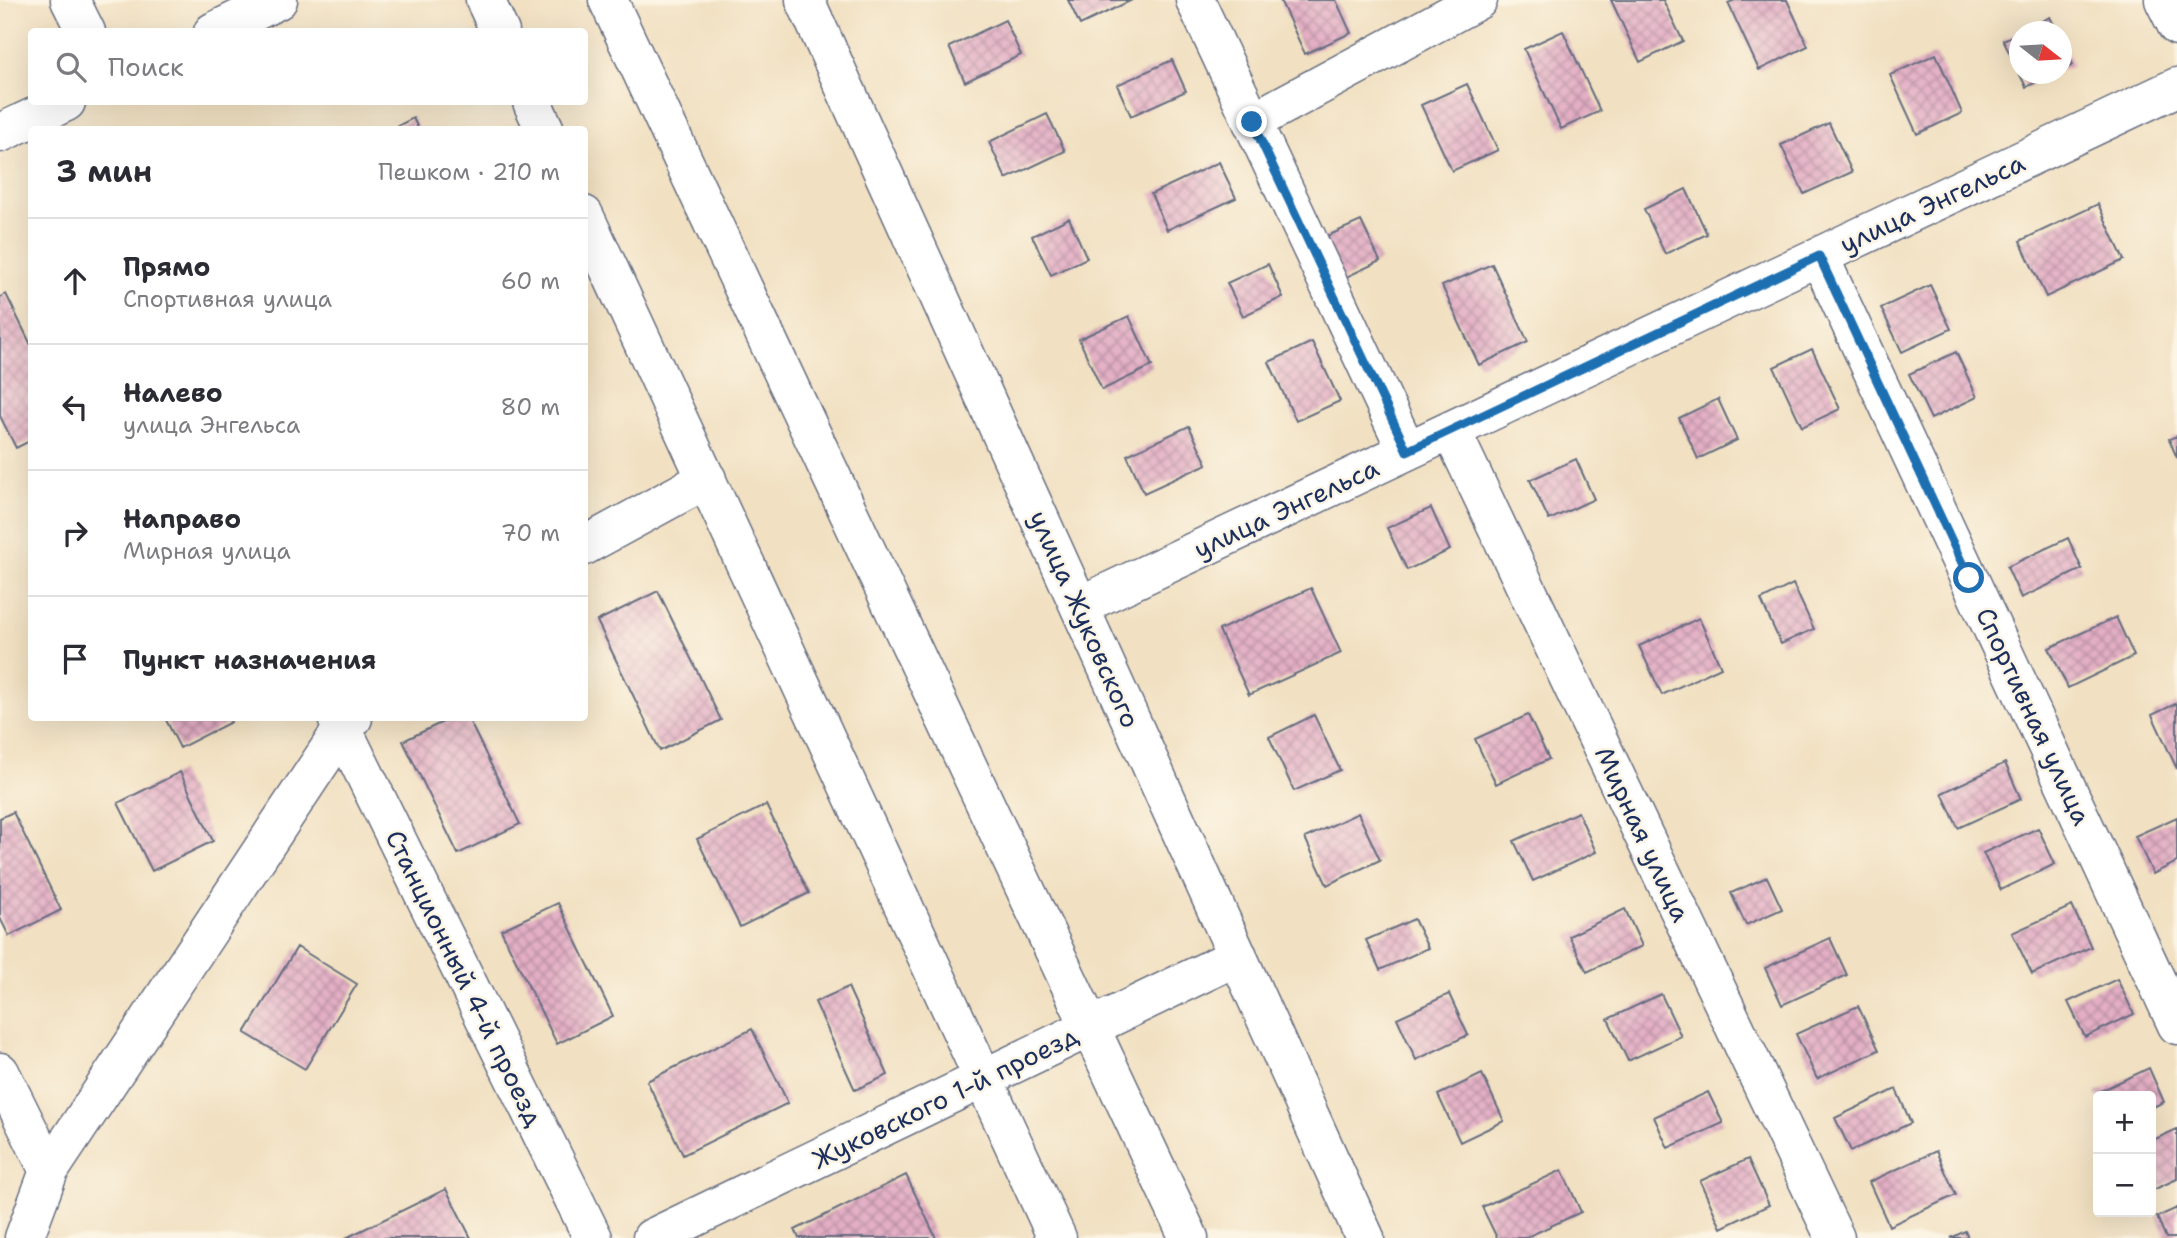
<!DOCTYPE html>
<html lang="ru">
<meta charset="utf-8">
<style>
:root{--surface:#fff;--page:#f2f2f3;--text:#2b2b33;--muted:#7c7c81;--line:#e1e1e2}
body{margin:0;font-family:"Shantell Sans",sans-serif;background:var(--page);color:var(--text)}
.controls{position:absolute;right:21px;bottom:21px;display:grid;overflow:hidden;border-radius:7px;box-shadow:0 7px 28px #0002}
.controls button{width:63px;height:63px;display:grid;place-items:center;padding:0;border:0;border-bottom:2px solid var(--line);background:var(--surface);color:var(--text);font:35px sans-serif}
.compass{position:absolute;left:2009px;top:21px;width:63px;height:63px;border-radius:50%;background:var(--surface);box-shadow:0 7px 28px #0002;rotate:107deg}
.stop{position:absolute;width:21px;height:21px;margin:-16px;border:5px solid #1f6fb2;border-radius:50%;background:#fff}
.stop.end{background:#1f6fb2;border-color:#fff;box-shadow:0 2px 7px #0008}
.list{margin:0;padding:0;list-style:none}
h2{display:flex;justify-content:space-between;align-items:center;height:91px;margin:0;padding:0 28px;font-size:30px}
h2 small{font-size:23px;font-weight:400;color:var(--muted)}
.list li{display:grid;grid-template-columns:46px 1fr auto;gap:21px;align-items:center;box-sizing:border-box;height:126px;padding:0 28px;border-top:2px solid var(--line)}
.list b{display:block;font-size:26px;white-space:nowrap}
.list p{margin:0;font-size:23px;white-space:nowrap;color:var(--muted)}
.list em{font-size:23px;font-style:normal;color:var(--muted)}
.icon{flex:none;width:38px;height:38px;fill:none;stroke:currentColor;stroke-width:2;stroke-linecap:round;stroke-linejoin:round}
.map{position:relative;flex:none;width:2177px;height:1238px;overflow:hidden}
.search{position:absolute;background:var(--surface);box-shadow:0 7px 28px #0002;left:28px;top:28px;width:560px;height:77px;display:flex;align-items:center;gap:18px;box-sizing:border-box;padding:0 24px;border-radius:7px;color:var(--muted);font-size:26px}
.panel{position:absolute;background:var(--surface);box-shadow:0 7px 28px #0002;left:28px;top:126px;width:560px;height:595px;border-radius:7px}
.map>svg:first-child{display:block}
.building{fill:url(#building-cross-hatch)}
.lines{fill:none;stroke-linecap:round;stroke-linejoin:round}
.minor-casing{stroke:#666d81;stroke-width:41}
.minor{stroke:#fff;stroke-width:38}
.route{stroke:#1f6fb2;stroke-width:9}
.labels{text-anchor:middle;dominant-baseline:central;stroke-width:5;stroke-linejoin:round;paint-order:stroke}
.street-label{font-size:26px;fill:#1b2f5e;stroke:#fcf5e5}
</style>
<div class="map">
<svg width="2177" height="1238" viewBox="0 0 2177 1238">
<defs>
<pattern id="building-cross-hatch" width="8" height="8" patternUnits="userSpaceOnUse" patternTransform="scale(1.75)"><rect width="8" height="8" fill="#e4afc5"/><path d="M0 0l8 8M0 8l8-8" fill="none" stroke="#b88fa3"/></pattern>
</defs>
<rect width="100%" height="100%" fill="#fcf5e5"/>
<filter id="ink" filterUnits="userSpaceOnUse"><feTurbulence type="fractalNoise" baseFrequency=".0143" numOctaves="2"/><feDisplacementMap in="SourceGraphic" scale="14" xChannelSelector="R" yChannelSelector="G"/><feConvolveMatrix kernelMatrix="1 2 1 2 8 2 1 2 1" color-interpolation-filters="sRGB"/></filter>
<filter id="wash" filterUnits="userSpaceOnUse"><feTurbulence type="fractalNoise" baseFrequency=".00686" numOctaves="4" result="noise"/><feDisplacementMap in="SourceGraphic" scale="28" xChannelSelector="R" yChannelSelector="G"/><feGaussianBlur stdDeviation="1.57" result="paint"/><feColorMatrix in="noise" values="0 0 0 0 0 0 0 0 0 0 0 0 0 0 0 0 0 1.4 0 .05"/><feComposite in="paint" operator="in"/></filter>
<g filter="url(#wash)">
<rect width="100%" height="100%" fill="#f1e0c1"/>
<g id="blocks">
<path class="building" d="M1068,0H1132L1080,25Z
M1280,0H1336L1351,33L1305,54Z
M1611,0H1663L1683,41L1640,62Z
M1735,0H1787L1808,46L1759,70L1728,3Z
M2050,17L2057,32H2020Z
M1005,20L1021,55L965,82L949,47Z
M1563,31L1600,111L1561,129L1524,49Z
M2020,32V74H2054L2026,87L2003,40Z
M2062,41L2073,65L2062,70Z
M1936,54L1962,113L1917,134L1890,75Z
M1172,60L1186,91L1131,116L1117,85Z
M1467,84L1498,150L1452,171L1421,105Z
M1047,114L1065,151L1006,179L989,142Z
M413,118L419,130H390Z
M1829,123L1852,172L1804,194L1781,145Z
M1219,162L1236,198L1167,230L1151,194Z
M1686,189L1707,234L1665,254L1644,209Z
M2098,204L2124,260L2046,297L2020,241Z
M1069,218L1087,258L1051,275L1032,236Z
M1361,221L1380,261L1338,281L1318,240Z
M1268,264L1283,297L1243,316L1227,283Z
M1492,264L1528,342L1479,365L1442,286Z
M1930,285L1951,329L1902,352L1881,308Z
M6,294L32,347V440L16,448L0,416V297Z
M1129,316L1152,366L1102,390L1079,339Z
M1312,342L1340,401L1296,421L1269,362Z
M1812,349L1840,409L1802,427L1774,367Z
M1956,352L1977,397L1931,419L1909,374Z
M1718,399L1737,440L1698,459L1679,418Z
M1189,426L1207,464L1144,493L1127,455Z
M2177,436V458L2169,439Z
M1576,459L1594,499L1549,520L1530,480Z
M1431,508L1450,550L1407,570L1387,528Z
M2068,538L2082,569L2021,598L2007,567Z
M1793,584L1814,629L1781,644L1761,600Z
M1311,588L1341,653L1249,695L1219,630Z
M658,591L721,720L660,751L597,621Z
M2116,617L2134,656L2068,688L2049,648Z
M1699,618L1721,667L1662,695L1639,646Z
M2177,703V769L2152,715Z
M1314,715L1340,770L1294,791L1269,737Z
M1528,715L1549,759L1496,784L1475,739Z
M165,718H228L231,722L180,748Z
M451,718H468L520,824L458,854L403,741Z
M2005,763L2021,799L1958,828L1942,793Z
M180,772L213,841L152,871L118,803Z
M766,805L809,893L740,927L697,839Z
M13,812L61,910L9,936L0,918V818Z
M1578,812L1596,852L1533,881L1514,841Z
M1358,813L1380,860L1327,885L1305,838Z
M2177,817V862L2153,874L2135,836Z
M2038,828L2055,864L2001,890L1983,853Z
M1767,877L1782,909L1746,925L1731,893Z
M558,903L613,1016L557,1044L501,930Z
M2072,906L2091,947L2032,974L2012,933Z
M1625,909L1642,946L1587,972L1569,936Z
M1414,919L1428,948L1380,970L1366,940Z
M1830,938L1847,975L1782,1005L1765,968Z
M297,947L357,984L305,1069L245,1033Z
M2117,979L2134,1014L2085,1037L2068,1002Z
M848,987L888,1075L855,1090L815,1002Z
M1449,994L1468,1035L1416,1060L1397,1018Z
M1661,994L1681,1036L1628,1061L1608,1019Z
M1858,1006L1879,1050L1817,1079L1796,1034Z
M752,1029L788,1103L683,1155L647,1081Z
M2149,1068L2164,1102L2151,1108V1096H2097L2096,1093Z
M1482,1074L1504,1121L1460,1142L1438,1095Z
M1896,1089L1911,1123L1851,1151L1835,1118Z
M1708,1092L1723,1123L1668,1148L1654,1117Z
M2177,1129V1179L2153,1190L2151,1141Z
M1936,1151L1956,1195L1889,1226L1869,1182Z
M1748,1159L1769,1205L1721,1228L1700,1181Z
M1562,1170L1581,1212L1525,1238H1497L1482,1207Z
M906,1175L936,1238H799L795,1230Z
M446,1189L471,1238H346Z
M2177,1208V1238H2166L2157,1217Z
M1965,1231L1968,1238H1951Z"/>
</g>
</g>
<g filter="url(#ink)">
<use href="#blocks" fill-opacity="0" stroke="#666d81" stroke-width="2"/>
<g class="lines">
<g class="minor-casing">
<path id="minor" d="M70,0L86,32
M485,0L500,32
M608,0L1189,1238
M805,0L1365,1238
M1195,0L1407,451
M2164,0L2177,26
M213,32L278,0
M532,102L545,130
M1252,122L1478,0
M0,133L66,102
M584,215L1057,1238
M1819,256L2177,1025
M1451,430L1835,1238
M584,546L707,479
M1079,606L2177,87
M337,718L593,1238
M0,1072L49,1171
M24,1238L49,1171L343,728L353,718
M652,1238L1238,956"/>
</g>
<use href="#minor" class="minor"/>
</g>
</g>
<g class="lines" filter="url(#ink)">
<path class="route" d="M1252,122L1407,451L1819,256L1969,578"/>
</g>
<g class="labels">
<g class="street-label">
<text transform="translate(1932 203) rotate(-25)">улица Энгельса</text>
<text transform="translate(1286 508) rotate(-25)">улица Энгельса</text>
<text transform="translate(1085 619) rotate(66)">улица Жуковского</text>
<text transform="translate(2034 716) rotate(65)">Спортивная улица</text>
<text transform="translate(1643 834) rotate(65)">Мирная улица</text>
<text transform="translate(465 978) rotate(64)">Станционный 4-й проезд</text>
<text transform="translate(945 1097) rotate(-26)">Жуковского 1-й проезд</text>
</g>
</g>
</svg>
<div class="controls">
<button>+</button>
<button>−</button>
</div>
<svg class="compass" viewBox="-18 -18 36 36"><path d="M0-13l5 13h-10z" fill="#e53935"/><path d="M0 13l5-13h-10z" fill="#7c7c81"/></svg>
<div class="stop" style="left:1969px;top:578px"></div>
<div class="stop end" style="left:1252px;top:122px"></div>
<div class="search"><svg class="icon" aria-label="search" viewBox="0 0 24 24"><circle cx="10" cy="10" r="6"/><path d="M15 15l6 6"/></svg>Поиск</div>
<section class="panel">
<h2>3 мин<small>Пешком · 210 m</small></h2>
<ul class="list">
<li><svg class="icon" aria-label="ahead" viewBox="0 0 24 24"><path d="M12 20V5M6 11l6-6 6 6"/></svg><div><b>Прямо</b><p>Спортивная улица</p></div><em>60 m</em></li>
<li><svg class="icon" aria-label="left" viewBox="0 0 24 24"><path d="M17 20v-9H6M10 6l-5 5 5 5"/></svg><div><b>Налево</b><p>улица Энгельса</p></div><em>80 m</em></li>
<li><svg class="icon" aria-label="right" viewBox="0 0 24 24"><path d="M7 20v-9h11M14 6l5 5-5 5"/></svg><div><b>Направо</b><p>Мирная улица</p></div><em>70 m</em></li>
<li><svg class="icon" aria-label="arrive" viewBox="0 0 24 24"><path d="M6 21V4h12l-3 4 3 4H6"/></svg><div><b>Пункт назначения</b></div></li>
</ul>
</section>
</div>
